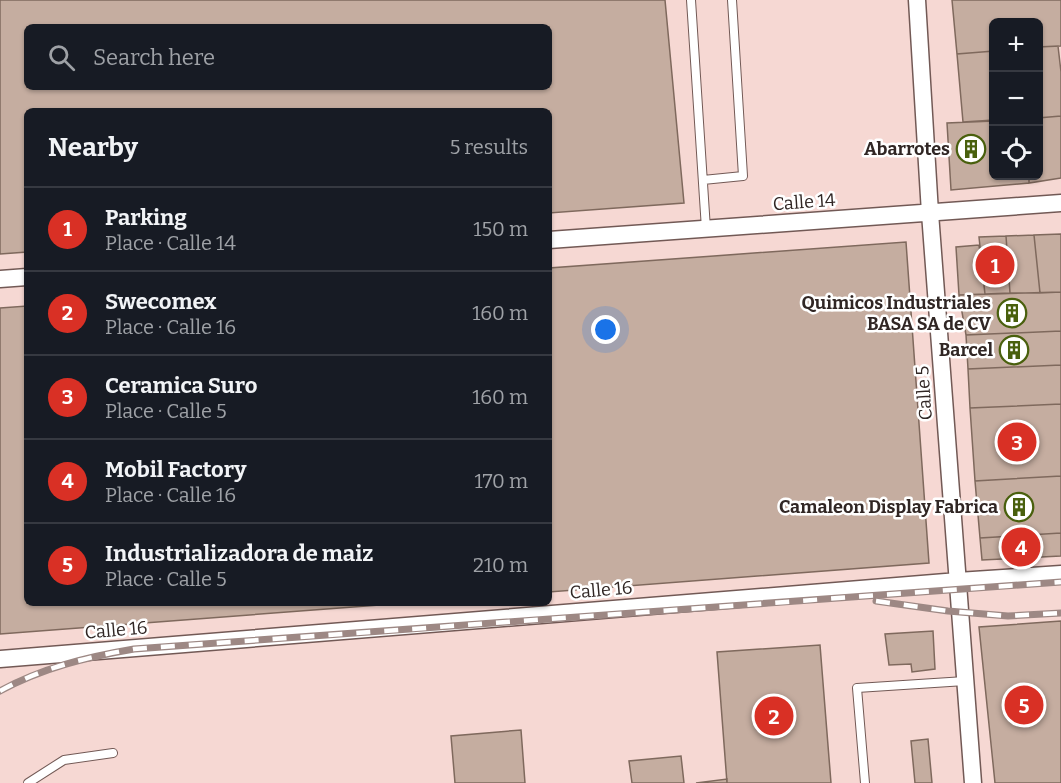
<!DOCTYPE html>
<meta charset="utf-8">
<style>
:root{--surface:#171b24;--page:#20242c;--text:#f1f3f6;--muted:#9ea1a6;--line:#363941;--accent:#d93025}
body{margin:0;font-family:Bitter,serif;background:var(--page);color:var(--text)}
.controls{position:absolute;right:18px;top:18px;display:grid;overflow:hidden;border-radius:9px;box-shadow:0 2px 4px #0004}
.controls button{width:54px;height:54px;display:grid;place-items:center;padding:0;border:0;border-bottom:2px solid var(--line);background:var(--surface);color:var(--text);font:30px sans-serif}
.you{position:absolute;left:606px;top:330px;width:21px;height:21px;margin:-15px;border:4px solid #fff;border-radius:50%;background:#1a73e8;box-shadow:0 0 0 9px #1a73e833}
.badge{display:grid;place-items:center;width:39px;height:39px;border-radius:50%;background:var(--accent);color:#fff;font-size:20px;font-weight:700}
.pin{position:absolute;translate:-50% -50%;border:3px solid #fff;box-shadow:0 2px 6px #0006}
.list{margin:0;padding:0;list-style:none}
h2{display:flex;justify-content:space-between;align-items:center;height:78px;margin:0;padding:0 24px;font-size:26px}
h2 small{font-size:20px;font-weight:400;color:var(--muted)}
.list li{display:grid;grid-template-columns:39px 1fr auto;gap:18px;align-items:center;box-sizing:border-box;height:84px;padding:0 24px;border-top:2px solid var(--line)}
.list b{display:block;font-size:22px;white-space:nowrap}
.list p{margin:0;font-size:20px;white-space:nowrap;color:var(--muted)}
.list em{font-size:20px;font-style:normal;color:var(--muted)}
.icon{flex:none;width:33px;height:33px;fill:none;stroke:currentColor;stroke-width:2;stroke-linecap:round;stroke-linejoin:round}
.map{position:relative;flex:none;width:1061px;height:783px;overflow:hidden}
.search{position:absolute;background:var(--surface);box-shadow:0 2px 4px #0004;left:24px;top:24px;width:528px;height:66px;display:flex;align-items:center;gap:15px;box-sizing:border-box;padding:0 21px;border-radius:9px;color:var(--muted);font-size:22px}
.panel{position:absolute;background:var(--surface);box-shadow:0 2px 4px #0004;left:24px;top:108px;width:528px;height:498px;border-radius:9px}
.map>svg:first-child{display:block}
.building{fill:#c5ada0;stroke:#7f695d;stroke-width:1.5;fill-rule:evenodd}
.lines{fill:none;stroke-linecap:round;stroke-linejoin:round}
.lane-casing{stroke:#725955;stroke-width:10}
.street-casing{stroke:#725955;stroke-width:19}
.lane{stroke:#fff;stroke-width:8}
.street{stroke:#fff;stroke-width:16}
.rail-casing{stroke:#9d8884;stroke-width:7}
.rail{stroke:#fff;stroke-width:4.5;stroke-dasharray:14;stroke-linecap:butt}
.labels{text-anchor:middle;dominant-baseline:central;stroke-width:5;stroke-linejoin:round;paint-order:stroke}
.poi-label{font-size:18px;font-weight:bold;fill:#302624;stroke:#fff;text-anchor:end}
.street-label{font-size:18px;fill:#302624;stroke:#fff}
</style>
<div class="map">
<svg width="1061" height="783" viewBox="0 0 1061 783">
<rect width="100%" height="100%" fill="#f6d8d3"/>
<path class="building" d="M0,0H665L684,203L549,213V111H27V252L0,254ZM27,27H549V87H27Z
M952,0H1061V46L1038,47V22H994V51L957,54Z
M1058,46L1061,72V116L1038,118V47Z
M994,51V120L963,122L957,54Z
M1061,116V178L1029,183V176H1038V118Z
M994,121V176H1029V183L951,190L947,123Z
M1061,234V292L1040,293L1034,235Z
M1034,235L1040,293H1010L1006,236Z
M1006,236L1010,293L985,294L979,237Z
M906,242L929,563L549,592V268Z
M979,245L985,294L959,295L956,247Z
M1061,292V331L966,335L959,295Z
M27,306V603H406L0,634V308Z
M1061,331V365L968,369L966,335Z
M1061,365V404L970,408L968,369Z
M1061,404V476L975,481L970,408Z
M1061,476V533L980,538L975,481Z
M1061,533V556L982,560L980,538Z
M1061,621V783H995L979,627Z
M933,631L935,669L912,672L911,664L889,665L885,634Z
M820,645L831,783H727L717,652Z
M521,730L525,783H455L451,736Z
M928,739L932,783H915L911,741Z
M681,756L684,783H632L629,761Z
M727,779V783H696Z"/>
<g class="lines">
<g class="lane-casing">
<path id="lane" d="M691,0L706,229
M703,180L743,176L732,0
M28,783L64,760L113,753
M865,783L857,688L965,681"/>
</g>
<g class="street-casing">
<path id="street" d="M917,0L930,213L973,783
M549,240L1061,203
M0,279L27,277
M0,659L958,581L1061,574"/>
</g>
<use href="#lane" class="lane"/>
<use href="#street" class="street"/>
<g class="rail-casing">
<path id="rail" d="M876,601L948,611L1008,616L1061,613
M0,691C42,668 87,657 134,649L1061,582"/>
</g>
<use href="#rail" class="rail"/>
</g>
<defs>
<g id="building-ring" transform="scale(1.5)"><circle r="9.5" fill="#fff" stroke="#49600d" stroke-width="1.5"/><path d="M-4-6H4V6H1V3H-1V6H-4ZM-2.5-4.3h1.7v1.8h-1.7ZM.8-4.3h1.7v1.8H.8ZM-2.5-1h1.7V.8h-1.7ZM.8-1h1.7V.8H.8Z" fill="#49600d"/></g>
</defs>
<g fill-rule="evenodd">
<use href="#building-ring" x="971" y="149"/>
<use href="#building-ring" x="1012" y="313"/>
<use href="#building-ring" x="1014" y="350"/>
<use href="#building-ring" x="1019" y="507"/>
</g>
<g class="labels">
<g class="poi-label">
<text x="950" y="149">Abarrotes</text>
<text x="991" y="303">Quimicos Industriales<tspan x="991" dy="21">BASA SA de CV</tspan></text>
<text x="993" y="350">Barcel</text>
<text x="998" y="507">Camaleon Display Fabrica</text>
</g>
<g class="street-label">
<text transform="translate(804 202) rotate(-4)">Calle 14</text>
<text transform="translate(924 393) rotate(-94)">Calle 5</text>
<text transform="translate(601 590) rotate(-5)">Calle 16</text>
<text transform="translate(116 630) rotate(-5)">Calle 16</text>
</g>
</g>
</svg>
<div class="controls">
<button>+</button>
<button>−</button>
<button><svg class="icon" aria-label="locate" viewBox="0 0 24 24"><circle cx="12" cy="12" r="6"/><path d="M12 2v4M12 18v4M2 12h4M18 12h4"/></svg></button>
</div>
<div class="you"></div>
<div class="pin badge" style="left:995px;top:265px">1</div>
<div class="pin badge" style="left:774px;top:716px">2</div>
<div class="pin badge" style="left:1017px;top:442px">3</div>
<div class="pin badge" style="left:1021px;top:547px">4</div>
<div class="pin badge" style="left:1024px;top:705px">5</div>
<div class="search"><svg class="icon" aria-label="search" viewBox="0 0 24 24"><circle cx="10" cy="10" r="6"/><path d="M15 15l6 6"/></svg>Search here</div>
<section class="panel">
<h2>Nearby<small>5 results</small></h2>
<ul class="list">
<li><span class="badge">1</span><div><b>Parking</b><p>Place · Calle 14</p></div><em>150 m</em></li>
<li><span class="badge">2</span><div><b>Swecomex</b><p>Place · Calle 16</p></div><em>160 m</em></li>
<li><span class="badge">3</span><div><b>Ceramica Suro</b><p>Place · Calle 5</p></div><em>160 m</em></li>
<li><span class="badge">4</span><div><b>Mobil Factory</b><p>Place · Calle 16</p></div><em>170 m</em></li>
<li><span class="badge">5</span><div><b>Industrializadora de maiz</b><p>Place · Calle 5</p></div><em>210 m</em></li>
</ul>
</section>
</div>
